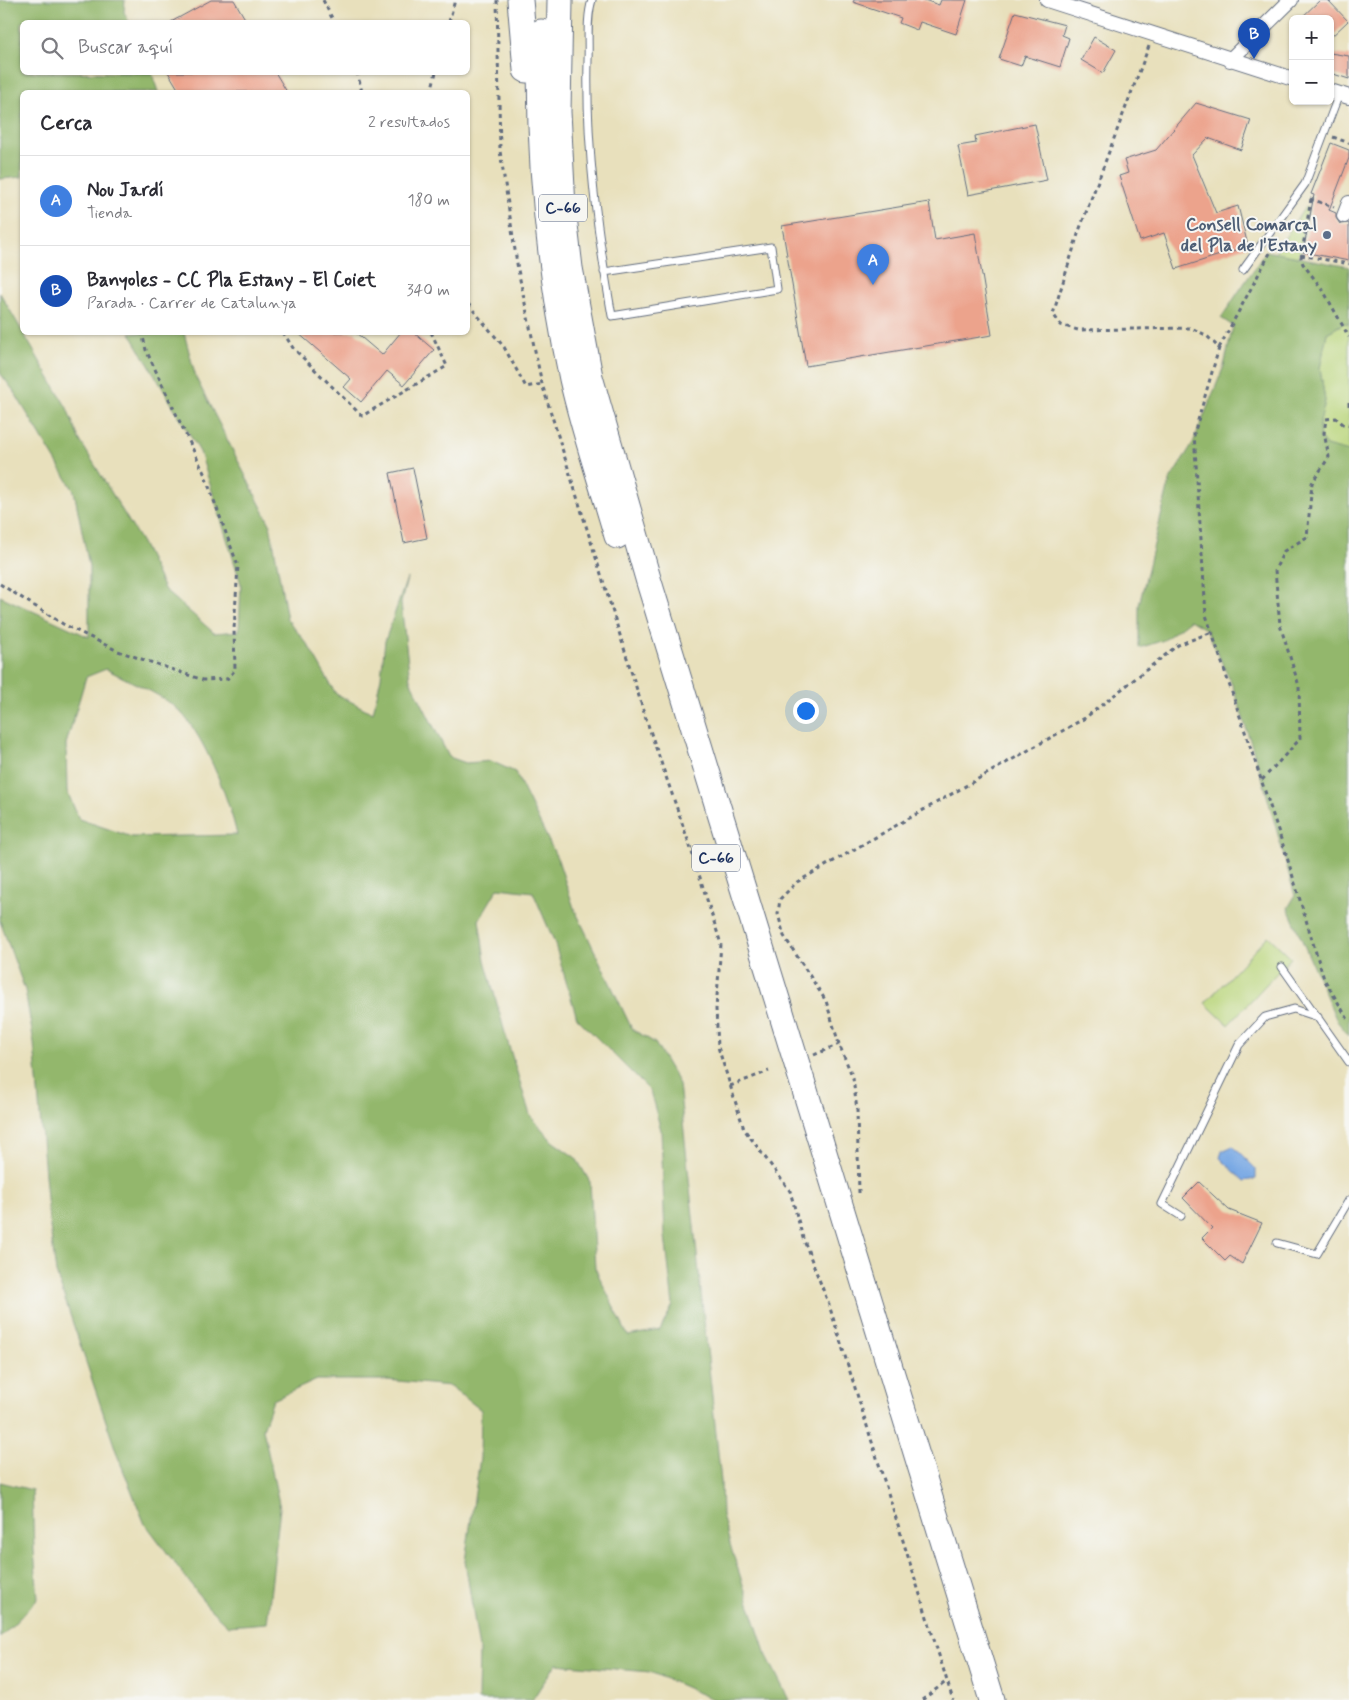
<!DOCTYPE html>
<html lang="es">
<meta charset="utf-8">
<style>
:root{--surface:#fff;--page:#f2f2f3;--text:#2b2b33;--muted:#7c7c81;--line:#e1e1e2;--accent:#0b8043}
body{margin:0;font-family:Mynerve,sans-serif;background:var(--page);color:var(--text)}
.controls{position:absolute;right:15px;top:15px;display:grid;overflow:hidden;border-radius:8px;box-shadow:0 1px 4px #0004}
.controls button{width:45px;height:45px;display:grid;place-items:center;padding:0;border:0;border-bottom:1px solid var(--line);background:var(--surface);color:var(--text);font:25px sans-serif}
.you{position:absolute;left:805px;top:710px;width:18px;height:18px;margin:-12px;border:4px solid #fff;border-radius:50%;background:#1a73e8;box-shadow:0 0 0 8px #1a73e833}
.badge{display:grid;place-items:center;width:32px;height:32px;border-radius:50%;background:var(--accent);color:#fff;font-size:16px;font-weight:700}
.pin{position:absolute;translate:-50% -41px;filter:drop-shadow(0 1px 2px #0008)}
.pin::after{content:'';position:absolute;top:26px;width:18px;height:15px;background:inherit;clip-path:polygon(0 0,100% 0,50% 100%)}
.list{margin:0;padding:0;list-style:none}
h2{display:flex;justify-content:space-between;align-items:center;height:65px;margin:0;padding:0 20px;font-size:21px}
h2 small{font-size:16px;font-weight:400;color:var(--muted)}
.list li{display:grid;grid-template-columns:32px 1fr auto;gap:15px;align-items:center;box-sizing:border-box;height:90px;padding:0 20px;border-top:1px solid var(--line)}
.list b{display:block;font-size:19px;white-space:nowrap}
.list p{margin:0;font-size:16px;white-space:nowrap;color:var(--muted)}
.list em{font-size:16px;font-style:normal;color:var(--muted)}
.icon{flex:none;width:28px;height:28px;fill:none;stroke:currentColor;stroke-width:2;stroke-linecap:round;stroke-linejoin:round}
.map{position:relative;flex:none;width:1349px;height:1700px;overflow:hidden}
.search{position:absolute;background:var(--surface);box-shadow:0 1px 4px #0004;left:20px;top:20px;width:450px;height:55px;display:flex;align-items:center;gap:12px;box-sizing:border-box;padding:0 18px;border-radius:8px;color:var(--muted);font-size:19px}
.panel{position:absolute;background:var(--surface);box-shadow:0 1px 4px #0004;left:20px;top:90px;width:450px;height:245px;border-radius:8px}
.map>svg:first-child{display:block}
.green{fill:#bad67c;stroke:#6a826d}
.forest{fill:#93b76c;stroke:#577365;fill-rule:evenodd}
.water{fill:#79a9e4;stroke:#4a6ca1}
.building{fill:#eca38c}
.lines{fill:none;stroke-linecap:round;stroke-linejoin:round}
.lane-casing{stroke:#636d7f;stroke-width:9}
.street-casing{stroke:#636d7f;stroke-width:16}
.highway-casing{stroke:#636d7f;stroke-width:27}
.path{stroke:#636d7f;stroke-width:3;stroke-dasharray:4 4;stroke-linecap:butt}
.lane{stroke:#fff;stroke-width:7}
.street{stroke:#fff;stroke-width:14}
.highway{stroke:#fff;stroke-width:25}
.service-dot{fill:#5c6f8a;stroke:#f6f6f2;stroke-width:2}
.labels{text-anchor:middle;dominant-baseline:central;stroke-width:4;stroke-linejoin:round;paint-order:stroke}
.shield{fill:#f6f6f2;stroke:#5d6b8a;stroke-width:1}
.shield-label{font-size:16px;font-weight:bold;fill:#1b2f5e}
.service-label{font-size:18px;font-weight:bold;fill:#4e5e75;stroke:#f6f6f2;text-anchor:end}
</style>
<div class="map">
<svg width="1349" height="1700" viewBox="0 0 1349 1700">
<rect width="100%" height="100%" fill="#f6f6f2"/>
<filter id="ink" filterUnits="userSpaceOnUse"><feTurbulence type="fractalNoise" baseFrequency=".02" numOctaves="2"/><feDisplacementMap in="SourceGraphic" scale="10" xChannelSelector="R" yChannelSelector="G"/><feConvolveMatrix kernelMatrix="1 2 1 2 8 2 1 2 1" color-interpolation-filters="sRGB"/></filter>
<filter id="wash" filterUnits="userSpaceOnUse"><feTurbulence type="fractalNoise" baseFrequency=".0096" numOctaves="4" result="noise"/><feDisplacementMap in="SourceGraphic" scale="20" xChannelSelector="R" yChannelSelector="G"/><feGaussianBlur stdDeviation="1.12" result="paint"/><feColorMatrix in="noise" values="0 0 0 0 0 0 0 0 0 0 0 0 0 0 0 0 0 1.4 0 .05"/><feComposite in="paint" operator="in"/></filter>
<g filter="url(#wash)">
<rect width="100%" height="100%" fill="#e8e0bc"/>
<path class="green" d="M1305,207L1308,208L1299,257L1275,253Z
M1344,323L1349,324V452L1347,453L1326,446L1320,438L1319,426L1325,401L1320,368L1327,333Z
M1268,936L1291,958L1228,1025L1205,1003Z"/>
<path class="forest" d="M0,0H125L124,12L129,22H22V72L152,73L158,92H22V177L0,179Z
M1266,251L1349,267V324L1344,323L1327,333L1320,368L1325,401L1319,426L1320,438L1326,446L1349,452V1036L1337,1021L1288,908L1295,896L1263,781L1233,687L1207,630L1190,620L1164,640L1139,648V605L1170,480L1193,443L1224,366L1233,326L1221,318Z
M0,293L67,408L79,439L142,543L164,589L214,633L239,631L241,584L200,452L130,333H184L196,378L270,524L287,619L308,645L336,694L373,713L381,677L385,641L407,578L401,603L410,680L449,757L466,763L491,761L515,772L558,860L574,908L632,1029L655,1043L679,1084L721,1481L722,1515L732,1551L765,1652L789,1700H715L650,1672L556,1664L532,1700H478L479,1649L465,1561L480,1458L481,1410L450,1386L387,1380H317L273,1400L263,1429L280,1508L267,1623L228,1626L208,1607L144,1522L118,1457L56,1273L48,1211L34,1043L25,990L0,921V596L89,637V566L74,491L13,390L0,373ZM106,669C127,680 156,692 174,706C202,728 229,799 237,835L132,837L79,819L67,791L66,744L86,677ZM498,888L533,892L554,941L577,1018L650,1091L661,1130L665,1236L673,1305L660,1330L628,1336L595,1268L590,1182L576,1158L552,1141L530,1115L505,1033L485,960L479,920Z
M0,1482L32,1490L34,1550L38,1599L0,1638Z"/>
<path class="water" d="M1233,1146L1256,1169V1179L1244,1181L1220,1158L1222,1151Z"/>
<g id="blocks">
<path class="building" d="M211,0H234L247,22H171Z
M854,0H924L939,5L941,0H967L956,34L920,22L917,30L899,23L901,18L853,2Z
M1320,0H1328L1348,21L1330,38V19H1300Z
M1015,12L1065,25L1062,35L1069,38L1060,67L1025,56L1021,66L999,59Z
M1094,37L1116,50L1103,73L1081,60Z
M1330,53L1349,56V79L1330,73Z
M168,72H275L287,92H180Z
M1196,103L1251,120L1241,150L1208,138L1192,155L1216,213L1238,206L1248,246L1176,269L1164,233L1140,241L1119,176L1128,173L1124,160L1156,150Z
M1035,124L1047,180L968,195L958,146L976,143L975,136Z
M1331,143L1349,150V158L1329,210L1336,213V218L1340,224L1349,223V261L1303,252L1314,195L1311,194Z
M929,202L935,240L975,233L992,335L806,366L782,226Z
M297,332H355L382,355L401,332H413L434,350L404,385L387,371L361,402L344,387L351,379Z
M413,468L427,538L404,543L390,473Z
M1199,1182L1229,1210L1262,1223L1242,1264L1230,1256L1225,1261L1202,1238L1212,1228L1183,1198Z"/>
</g>
</g>
<g filter="url(#ink)">
<use href="#blocks" fill-opacity="0" stroke="#636d7f" stroke-width="1"/>
<g class="lines">
<g class="lane-casing">
<path id="lane" d="M592,0C586,19 589,41 588,61C586,147 597,231 612,316L777,289L771,247L604,272
M1243,270L1305,184L1339,94
M1282,967L1349,1062
M1181,1216L1162,1204L1239,1045L1265,1017L1294,1009L1318,1017
M1277,1243L1317,1254L1349,1200"/>
</g>
<g class="street-casing">
<path id="street" d="M1047,0L1293,79
M1230,60L1291,0
M1330,91L1349,97
M1344,216L1349,203"/>
</g>
<g class="highway-casing">
<path id="highway" d="M520,0L526,70
M560,0L558,112L563,208L570,268L590,377L649,582L992,1700
M541,32C537,149 548,265 572,379C584,432 602,484 617,536"/>
</g>
<path class="path" d="M323,0L334,22
M497,0L500,151L518,270L542,384L646,719L690,846L721,944L716,1009L718,1047L744,1129L790,1191L803,1238L829,1305L953,1700
M449,22L455,0
M1149,46L1079,231L1053,314L1061,325L1078,330L1191,328L1206,335L1219,348L1194,434L1206,615L1286,854L1324,979L1349,1021
M357,72L362,92
M431,92L436,72
M1333,137L1349,143
M1310,199L1334,207
M1311,199L1301,258L1303,264L1323,290L1349,337
M1301,255L1349,264
M468,304L504,347L526,387L542,384
M283,332L293,348L362,416L447,366L431,332
M1219,348L1270,253
M1349,402V408
M0,584L63,624L118,651L203,680L227,679L235,670L234,629L238,566L204,473L146,350L142,332
M1262,780L1300,739L1299,686L1280,625L1275,570L1284,551L1307,537L1312,483L1329,457L1324,433L1326,419L1336,418L1343,424L1349,425
M814,1055L839,1044
M730,1086L769,1071
M859,1193L857,1110L853,1078L839,1044L826,1001L784,936L778,914L780,899L797,882L1085,718L1178,645L1212,632
M922,1700L947,1681"/>
<use href="#lane" class="lane"/>
<use href="#street" class="street"/>
<use href="#highway" class="highway"/>
</g>
</g>
<circle class="service-dot" cx="1327" cy="235" r="5"/>
<g class="labels">
<g class="shield">
<rect x="539" y="194.5" width="48" height="27" rx="4"/>
<rect x="692" y="844.5" width="48" height="27" rx="4"/>
</g>
<g class="shield-label">
<text x="563" y="208">C-66</text>
<text x="716" y="858">C-66</text>
</g>
<g class="service-label">
<text x="1317" y="225">Consell Comarcal<tspan x="1317" dy="21">del Pla de l'Estany</tspan></text>
</g>
</g>
</svg>
<div class="controls">
<button>+</button>
<button>−</button>
</div>
<div class="you"></div>
<div class="pin badge" style="left:873px;top:285px;background:#3f7fe0">A</div>
<div class="pin badge" style="left:1254px;top:59px;background:#1a4fb4">B</div>
<div class="search"><svg class="icon" aria-label="search" viewBox="0 0 24 24"><circle cx="10" cy="10" r="6"/><path d="M15 15l6 6"/></svg>Buscar aquí</div>
<section class="panel">
<h2>Cerca<small>2 resultados</small></h2>
<ul class="list">
<li><span class="badge" style="background:#3f7fe0">A</span><div><b>Nou Jardí</b><p>Tienda</p></div><em>180 m</em></li>
<li><span class="badge" style="background:#1a4fb4">B</span><div><b>Banyoles - CC Pla Estany - El Coiet</b><p>Parada · Carrer de Catalunya</p></div><em>340 m</em></li>
</ul>
</section>
</div>
